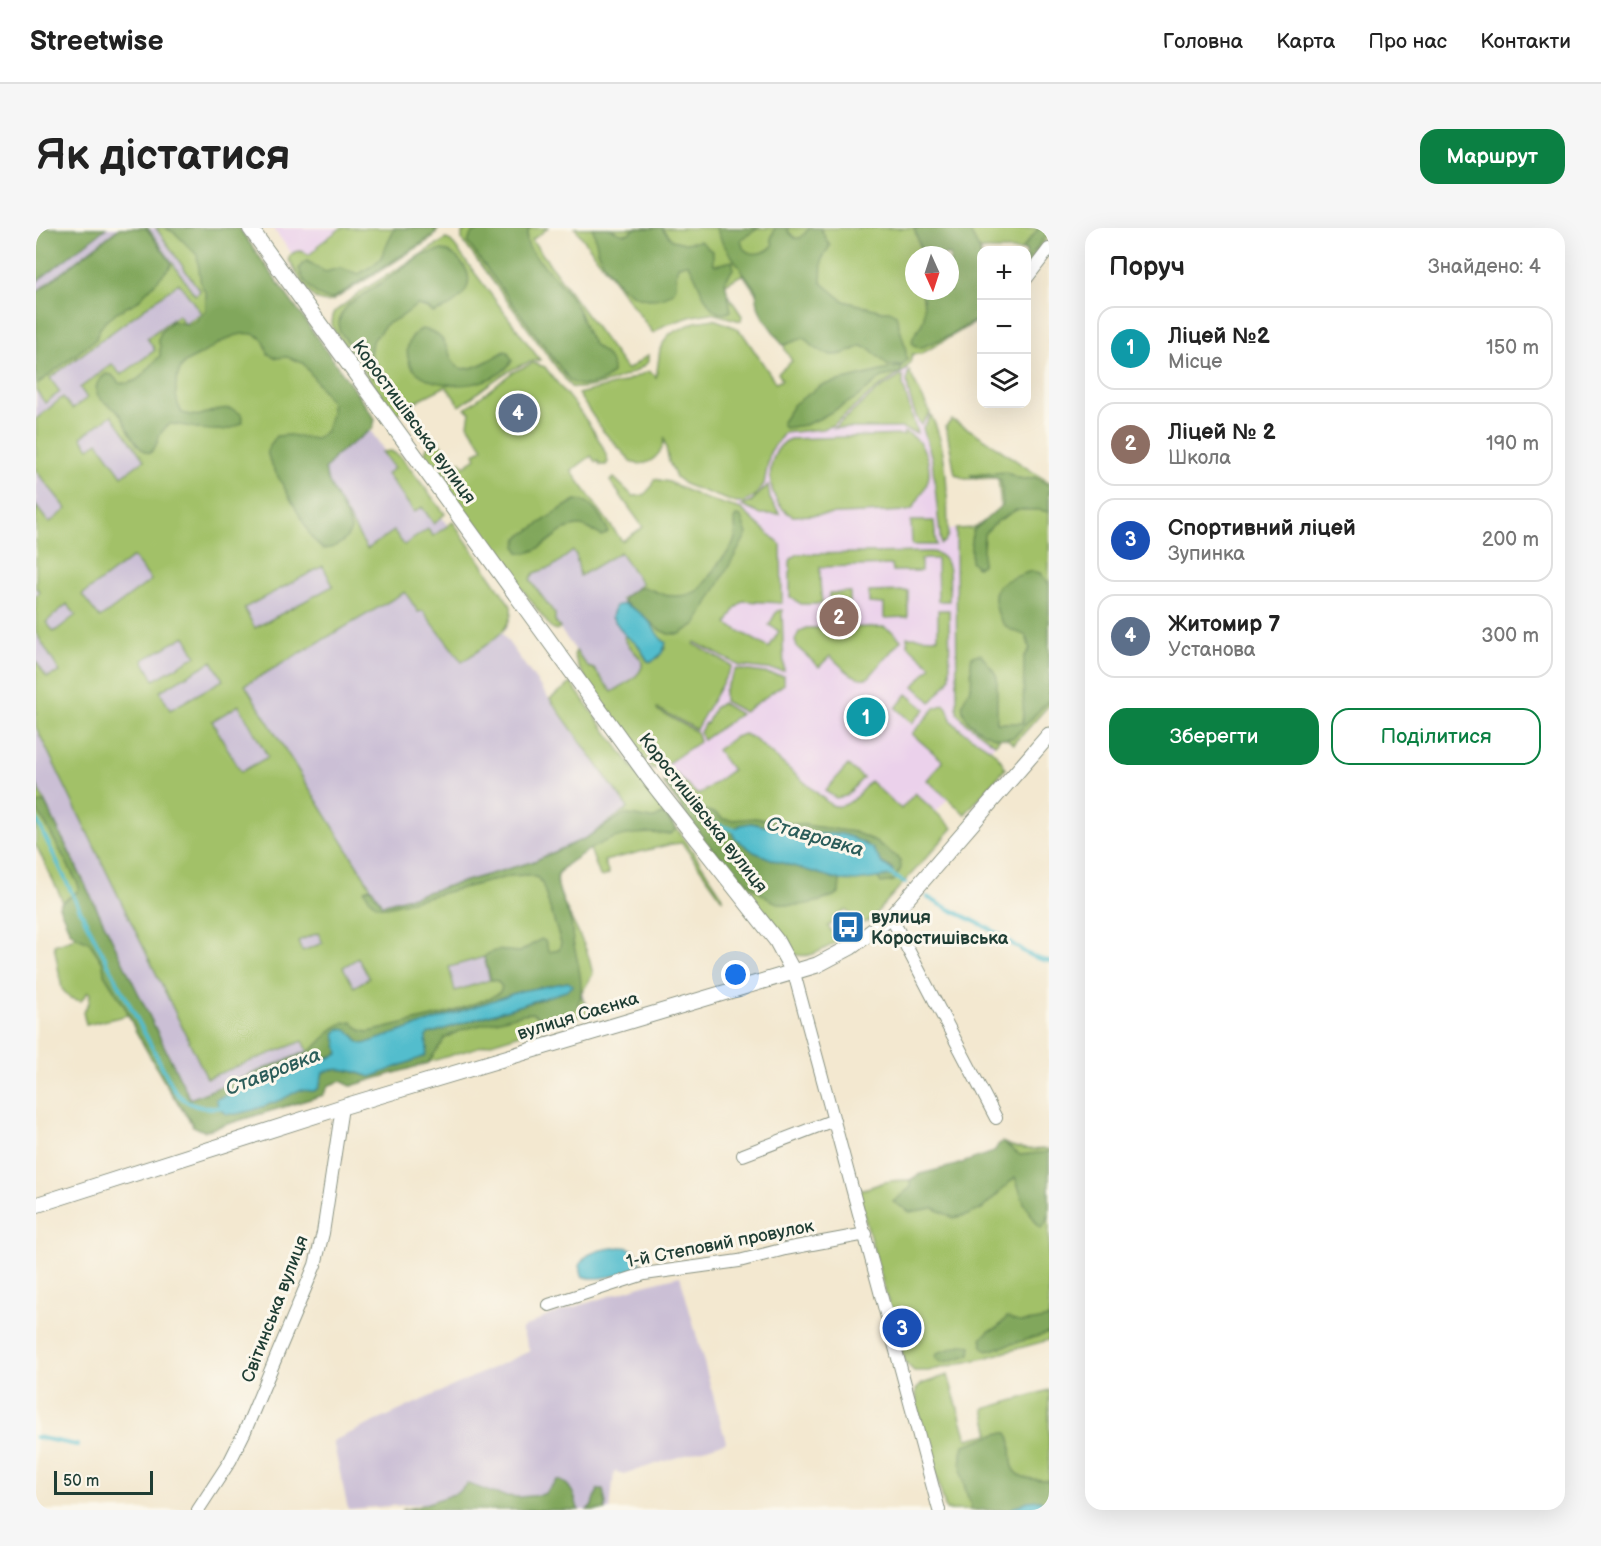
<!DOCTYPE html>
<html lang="uk">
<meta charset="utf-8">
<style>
:root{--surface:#fff;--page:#f6f6f6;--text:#222;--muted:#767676;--line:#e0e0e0;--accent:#0b8043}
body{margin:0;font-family:"Balsamiq Sans",sans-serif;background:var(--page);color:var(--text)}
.controls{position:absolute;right:18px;top:18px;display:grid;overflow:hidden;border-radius:12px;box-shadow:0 6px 24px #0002}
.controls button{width:54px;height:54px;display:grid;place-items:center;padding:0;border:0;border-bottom:2px solid var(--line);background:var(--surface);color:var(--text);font:30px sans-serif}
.compass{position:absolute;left:869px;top:18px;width:54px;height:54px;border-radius:50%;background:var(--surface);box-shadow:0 6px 24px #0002;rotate:177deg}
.scale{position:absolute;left:18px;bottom:15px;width:99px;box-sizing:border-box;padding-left:6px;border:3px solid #1f3d34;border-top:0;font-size:16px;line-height:21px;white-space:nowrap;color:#1f3d34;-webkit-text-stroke:4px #fbf7ec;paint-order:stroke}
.you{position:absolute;left:700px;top:747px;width:21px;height:21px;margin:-15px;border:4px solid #fff;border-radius:50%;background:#1a73e8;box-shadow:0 0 0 9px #1a73e833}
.badge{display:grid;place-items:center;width:39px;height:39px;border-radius:50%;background:var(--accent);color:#fff;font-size:20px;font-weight:700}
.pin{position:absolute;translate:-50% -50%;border:3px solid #fff;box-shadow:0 2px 6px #0006}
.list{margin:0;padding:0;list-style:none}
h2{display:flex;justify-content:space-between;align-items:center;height:78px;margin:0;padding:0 24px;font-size:26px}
h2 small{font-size:20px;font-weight:400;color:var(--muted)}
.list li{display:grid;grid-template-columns:39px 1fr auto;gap:18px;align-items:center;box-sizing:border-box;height:84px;margin:0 12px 12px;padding:0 12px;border:2px solid var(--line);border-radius:18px}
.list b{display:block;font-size:22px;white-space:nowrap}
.list p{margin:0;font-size:20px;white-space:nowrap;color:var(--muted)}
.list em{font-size:20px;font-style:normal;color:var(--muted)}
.actions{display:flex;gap:12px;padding:18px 24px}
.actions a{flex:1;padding:14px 0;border:2px solid var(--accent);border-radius:18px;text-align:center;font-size:21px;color:var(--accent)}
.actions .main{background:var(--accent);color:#fff}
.icon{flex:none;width:33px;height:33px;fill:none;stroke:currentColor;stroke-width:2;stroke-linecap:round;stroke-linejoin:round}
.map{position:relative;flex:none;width:1013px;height:1282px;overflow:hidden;border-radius:18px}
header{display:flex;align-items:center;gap:36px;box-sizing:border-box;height:84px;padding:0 30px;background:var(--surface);border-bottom:2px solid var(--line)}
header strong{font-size:28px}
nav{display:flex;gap:33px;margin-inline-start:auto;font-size:21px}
.intro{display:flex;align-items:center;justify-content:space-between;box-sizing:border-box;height:144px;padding:0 36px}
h1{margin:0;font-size:42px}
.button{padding:15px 27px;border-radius:18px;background:var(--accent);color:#fff;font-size:21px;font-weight:700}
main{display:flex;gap:36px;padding:0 36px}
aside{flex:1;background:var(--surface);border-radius:18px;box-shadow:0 6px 24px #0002}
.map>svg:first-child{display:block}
.built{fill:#ebd1eb}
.industrial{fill:#cbbfd5}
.green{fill:#a2c168;stroke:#607f4e;stroke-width:1.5;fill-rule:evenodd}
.forest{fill:#81a75c;stroke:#507248;stroke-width:1.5;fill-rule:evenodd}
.water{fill:#52bdcd;stroke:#387d80;stroke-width:1.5}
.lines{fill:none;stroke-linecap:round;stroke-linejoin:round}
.stream{stroke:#52bdcd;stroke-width:4}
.minor-casing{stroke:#899282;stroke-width:14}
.tertiary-casing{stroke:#899282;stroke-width:17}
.minor{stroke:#fff;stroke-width:12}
.tertiary{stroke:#fff;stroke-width:15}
.labels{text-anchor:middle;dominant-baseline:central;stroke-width:6;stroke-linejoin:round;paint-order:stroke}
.street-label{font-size:18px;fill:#1f3d34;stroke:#fbf7ec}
.poi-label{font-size:18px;font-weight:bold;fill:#1f3d34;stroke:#fbf7ec;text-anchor:start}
.water-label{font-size:20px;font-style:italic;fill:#2c5d5a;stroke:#fbf7ec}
</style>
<header>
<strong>Streetwise</strong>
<nav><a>Головна</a><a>Карта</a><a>Про нас</a><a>Контакти</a></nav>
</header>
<div class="intro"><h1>Як дістатися</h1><a class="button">Маршрут</a></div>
<main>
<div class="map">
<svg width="1013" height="1282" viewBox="0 0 1013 1282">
<rect width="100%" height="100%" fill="#fbf7ec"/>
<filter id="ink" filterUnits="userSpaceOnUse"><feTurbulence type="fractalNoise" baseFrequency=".0167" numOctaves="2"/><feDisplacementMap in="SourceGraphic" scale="12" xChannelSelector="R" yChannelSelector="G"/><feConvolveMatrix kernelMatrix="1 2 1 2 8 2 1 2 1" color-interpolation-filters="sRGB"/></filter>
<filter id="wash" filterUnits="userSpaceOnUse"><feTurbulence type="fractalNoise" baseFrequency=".008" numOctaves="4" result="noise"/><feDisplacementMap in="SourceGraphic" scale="24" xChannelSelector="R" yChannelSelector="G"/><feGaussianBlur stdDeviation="1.35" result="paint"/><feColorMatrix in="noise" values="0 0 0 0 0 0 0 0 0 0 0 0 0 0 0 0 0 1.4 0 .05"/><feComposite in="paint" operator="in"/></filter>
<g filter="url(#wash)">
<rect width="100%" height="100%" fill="#f3e8d0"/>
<path class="built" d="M237,0H305L282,17V19L272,27L260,23L256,26Z
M867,137L873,143L897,191L902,207L910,250L912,301L938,300L966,508L863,627L659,579L601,502L711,306L700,275L725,223L753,176Z"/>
<path class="industrial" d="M27,0H187L291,146L334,202L389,283L398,278L474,388L471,400L466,404L470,411L592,580L550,610L503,631L553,785L315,858L305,853L293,857L287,867L168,903L0,556V20Z
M433,278L584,324L608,321L618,449L605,443L576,465L558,441L552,439Z
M644,1048L690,1214L588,1246L578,1244L574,1282H482L480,1269L312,1281L297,1213L494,1123L485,1101L514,1087L608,1057Z"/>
<path class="green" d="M83,0H112L159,67L164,63L120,0H202L339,191L337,200L299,228L289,242L292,255L331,321L358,303L368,317L392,301L397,308L417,294L475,378C479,404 444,420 426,434L387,383L382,384L369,364L209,457L346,677L496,634L550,610L592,580L514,471L535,455L647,609L686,667V671L646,615L636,616L568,633L573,646L567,649L564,648L554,621C544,628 526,636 522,648C517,663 547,710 552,727C554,733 555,739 557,746L545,766L553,785L315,858L305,853L293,857L287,867L168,903L157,898L132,860L92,787L50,797L47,784L53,775L54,765L52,764L45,773L34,770L26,761L18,717L36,711L39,708L34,703L23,678L26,673L25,669L0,617V556L154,871L272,823L267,813L171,850L0,499V433L11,449L24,444L0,405V368L4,364L0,359V278L13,295L31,281L0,243V191L27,169L36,181L51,170L44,160L76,136L85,147L119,122L111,110L142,87L149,96L165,85L143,55L14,150L24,164L9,175L0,162V64ZM76,187L108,232L86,248L62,214L53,220L45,209ZM97,329L115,352L64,390L46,367ZM287,338L297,358L219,400L208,380ZM31,376L40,387L18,404L10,394ZM149,408L160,428L118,452L107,432ZM176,433L187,452L134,482L124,463ZM203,477L232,529L205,544L176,493ZM282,705L287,715L266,723L262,713ZM448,729L454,752L419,763L413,739ZM322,730L333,750L318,759L307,739Z
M305,0H403L397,10L296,73C274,79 263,48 253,32V29C259,21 266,22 273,27L282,19L281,18Z
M435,0H512L496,12L591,142L612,127V134C599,147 553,164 535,159L426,12V5Z
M539,0H1013V8L991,39L990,22H945V91L885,126H876L874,135L870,140L871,141L840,161L797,197L786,201L748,205L734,224L728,256L719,268L707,275H700L650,257L640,249L633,234L628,210C627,226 614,239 597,235L567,203L542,166L585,155L613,143L619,147L620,151L624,121L632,107L659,94L678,91L698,99L707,106L740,155L746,152L742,145L756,133L749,122L748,117L753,115L707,46L686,58L706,88L705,93L675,85L657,88L629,97L617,105ZM878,27H914V63H878Z
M410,11L415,13L504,132C474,136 449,160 424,178L410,158L376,175L359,187L299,104L296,98L297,85L330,60Z
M497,135L509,139C527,164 566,205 572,234L570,237H564L562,233L560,234L555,228L535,243L586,313L607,299L574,253L578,250L597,268L608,267L617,257L618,251L633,254L667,270L705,281L745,317L746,375L707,373L699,381L691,396L733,420L743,403L733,397L741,383L746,382L748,443L704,438L659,414L658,416L696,438L660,501L621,480V482L661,504L663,514L623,541L615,540L592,511L543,440L538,427L540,423L552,439L558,441L576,464C587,457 617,443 602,428C597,422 591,417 588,409L591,408L602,417L611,433L614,434L622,430L629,420L628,413L622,409L609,389L585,371L606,356L584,324L544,348L540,327L537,323L516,339L498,345L494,352L519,386V393L524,400L520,402L515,400L414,263L413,249L401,247L388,229L390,221L399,209L420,236L424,233L428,238L440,230L438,226L447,220L432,196L434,184L429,181L477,144Z
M873,143L894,185L885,197C878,187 867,153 873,143Z
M865,148H867V157L881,205L866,200H798L842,162Z
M895,187C913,223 911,268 912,307L909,313L905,316L896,231L887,200Z
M916,192C951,209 980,235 1013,254V477L978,516L966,508L959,516L930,495L921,485L920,301L938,300L963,284L965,280L962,250L929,251L919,246L910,198Z
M868,204C885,209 894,230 893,247C892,259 882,271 876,281L871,283L757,288C729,276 726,224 754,211L868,207Z
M355,223L365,229L409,286L398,296L386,279L378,284L351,246L358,240L346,224Z
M732,257L734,271L744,286H724L706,278L715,274Z
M875,293H898L900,317H876Z
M895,324C919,327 913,355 913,373H902L901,331H885V343H857L856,337L784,339C783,352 785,363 786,376H765L754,369V335L755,331L762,326Z
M872,363V389L848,390V376L833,375V364Z
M814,364V375L793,376V365Z
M902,382H913L914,448L912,454L895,474L878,458L895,438L872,417L871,409L902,410Z
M848,399L856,403L865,412L833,449C818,455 805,437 794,428L783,439L761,419L759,412L763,404L770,400Z
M700,441L748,448V456L708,484L688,473V463Z
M871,466L889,481L876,495L860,480Z
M686,475L704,486L667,512L664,504L669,495L671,496L678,480Z
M908,476C914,481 912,487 916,493C930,512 961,516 969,541L929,586L891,552L907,533L876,506L899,480Z
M708,506L717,510L795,577C812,583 823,565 834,553L865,581L879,565L917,600L832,694L824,695L810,682L798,690L799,694L792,698L795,703L798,701L804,712C788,721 770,735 752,723L627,555L629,549L636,544L639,545L662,567L696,542L681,522L699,509Z
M812,537L827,550L810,568L800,570L789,563Z
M968,915C982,922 997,922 1013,921V1112L948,1130L892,1143H878L869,1134L821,962C832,961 839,957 849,954C857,952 866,952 874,952L875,959L973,939Z
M912,1147L931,1211L954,1206L948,1181L1013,1162V1282H910L881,1178L880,1162L886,1156Z"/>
<path class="forest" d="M7,0H70L0,54V5Z
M84,0H110L135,34V38L101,74L81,84L69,94L63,102L60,111L0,157V65Z
M129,0H203L339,191L337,200L299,228L289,242C293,264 311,280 315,302C309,314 301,320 287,321L276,310L234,234L231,223L240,208L254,207L280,211L290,203L295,186V174L267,135L251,129L241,130L232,126C230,118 228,110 220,107C202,100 179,118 164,127C159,130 152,132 148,136C137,149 138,172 146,185C152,186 159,189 164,187C180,183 190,175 205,186L207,194C185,211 158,197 134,196C118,207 126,215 114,225C99,223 92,197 83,185C76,177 62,174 60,162C60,154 64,151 70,146L76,147L83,155C104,158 111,140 124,128V118L122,112L125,104L136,93L153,97L161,92L170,82V65L165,57L161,27L139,5Z
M359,0H400L398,7L296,71C281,72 267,54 263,41L266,36L271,33L289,44L304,40L323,46L336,38L344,31Z
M449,0H494C484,16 499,28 509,39C519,50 532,63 539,76C547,88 548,104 557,115C566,126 577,127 576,145C568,156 546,161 534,153L432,15L435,6Z
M556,0C560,0 568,0 572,0C582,3 590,11 599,0H626L636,12L649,15L664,13L677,24V34L679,37L697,33V41L689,53L695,83C671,97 663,48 652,36L643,37C637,45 644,56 637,64C632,69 622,71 615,71C590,71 570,44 562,23C560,15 560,7 556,0Z
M680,0H723L705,11C706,14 706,19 708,21C716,29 732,25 737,17L735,11L739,0H753L752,3L759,10H764L774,0H784L794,18L786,31L785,54L808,73L846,83H854L860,87L869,118L871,132L867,137L852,138L834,121L825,118C801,132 787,130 768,110L748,117L746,116L726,88L722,78L720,62L687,16Z
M878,0H932L944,23L945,33V89L915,107L884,120L878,117L876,114C877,106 881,104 885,97C891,88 887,73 886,63H914V27H887Z
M1003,0H1013V3L991,33L990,22H985Z
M406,22C417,25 421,29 428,38C443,61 417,79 397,85L392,80L381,77L361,92L351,95L336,114L334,125L346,146L339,150L333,145L303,102C302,90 305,85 313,76L387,27Z
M386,101C432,107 393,171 469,123L472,124L476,133C452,170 363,163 372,118C374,110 378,104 386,101Z
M866,138L864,145L846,149L822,169L783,191L769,197L749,200L747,198L746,194L758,176L786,157Z
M970,244C980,250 988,253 999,249L1013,257V284L1003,282H980L960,294L948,306L946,337L941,339L935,333V311L937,303L967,276L965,252L955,248L936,249L935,247Z
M540,272C556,273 563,287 571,300L572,304L566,308C559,305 553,299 544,298C521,296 508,328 483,325L480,318L482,310C502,298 519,283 540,272Z
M700,288L705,289L711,306L660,396L644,406H632L622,401L609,389L588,374V369C593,366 598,361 604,360C611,358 619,364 626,366C637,369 652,369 662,362C672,354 677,341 685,332C698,318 702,311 698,291Z
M995,343L1004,345L1013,356V472L978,509C961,515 932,500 927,483C924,474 933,465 935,457C937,447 933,438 936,428L945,426C950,435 957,440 961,449V495H987L988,429L994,421L990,408C984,404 977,404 972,400C962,393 953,366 964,357C971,350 986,347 995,343Z
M634,549L658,579L681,586L687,591L695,592L719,590L818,604C835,610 851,620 864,632L865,640L858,653L845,655L841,648H854L856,640L846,635L830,616L805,606H764L715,595L718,624L740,633L804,652L803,665C788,674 762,680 745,676C723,671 673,619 659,601C648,586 640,569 629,554Z
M5,574L9,575L154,871L272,824C291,814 291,796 316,794L326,803L333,804L413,785L456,769L464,764L466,759L461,753L455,752L448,729C459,719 470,723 484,724L505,711L509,713L513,724L523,722L525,715L506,655L502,650L492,647L475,648L351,679C339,680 334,673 328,662L335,659L346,677L496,634L550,610L587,587C600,585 615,597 626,585L640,601L635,606C596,603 576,606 543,628C536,633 526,638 522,646C517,656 532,683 535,694C536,700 536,707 537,713C541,734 557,777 529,789C511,796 512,793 496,785L487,786L425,802L409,810L392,835L315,858L305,853L293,857L287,867L168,903L157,898L152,888L132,860L99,802L90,781L68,746L67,735L53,714L39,708L34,703L23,678C28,670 38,669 43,661L42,656C28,631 16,606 1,582L0,578ZM532,754L510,770L392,806L390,808L391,821L389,828L335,849C318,844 304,838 287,844L283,860L278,863L263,862L229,878L200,886L183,880L180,871C215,860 248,848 281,833C288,830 296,829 303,825L300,810L317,806L323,815L328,816L485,763Z
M966,914L984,927L1013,924V987L1007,1000L1003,999L988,975L979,949L946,981L932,987L917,990L898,980L874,984L857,974L875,959L874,952L884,946L917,938L958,924L962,917Z
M971,1089C984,1098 998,1093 1013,1090V1105L952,1123L947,1120L945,1110L953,1103L961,1100Z
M928,1116L935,1118L934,1127L909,1134H905L900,1129L901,1125Z
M964,1205H971C981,1217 968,1238 985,1248C993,1252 1004,1251 1013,1253V1277L1003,1272L972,1282H936C928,1258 921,1241 928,1217Z
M521,1252C535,1254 539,1269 542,1281L544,1282H365L380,1279L421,1265L431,1256C440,1258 446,1261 454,1264C473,1271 490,1270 508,1266Z
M562,1261H567L570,1276L569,1282H551L557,1276Z"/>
<path class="water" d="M588,376C597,380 609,387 615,396C620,403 622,410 630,415L626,425L617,433H612L602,417L588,406L576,389L579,378Z
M715,595L764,606H805L815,609L836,620L846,635L857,643L854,648L820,653L804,652L740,633L718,624L698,609L697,602L705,597Z
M532,754L537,757L530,763L392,806L390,809L391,821L389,828L335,849C318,843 304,838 287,844L283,860L278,863L263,862L245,872L217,882L200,886H191L183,880L180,871L238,852L303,826L299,806L303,801C314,801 317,807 323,815L328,816L485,763Z
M584,1019C596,1018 606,1026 604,1039C593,1046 558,1054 546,1048L544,1037C550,1022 570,1021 584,1019Z
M1003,1272L1013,1277V1282H972L992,1273Z"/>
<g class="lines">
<path class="stream" d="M0,590L48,690L139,863C152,878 166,882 186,879
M679,596L701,603
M853,645L869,655
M891,669C912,682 937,691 959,704C979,716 989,729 1013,733
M0,1209L41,1217"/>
</g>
</g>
<g filter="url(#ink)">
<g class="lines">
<g class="minor-casing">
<path id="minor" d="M990,51L1013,21
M855,689L960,890
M758,745L903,1282
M707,927L798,892
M513,1077L608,1046L703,1033L749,1021L830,1006
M162,1282L194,1233L209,1203L279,1037L287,1005L306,879"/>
</g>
<g class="tertiary-casing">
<path id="tertiary" d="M214,0L615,553L740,712L758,745
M0,977L306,879L781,737L815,719L855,689L1013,507"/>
</g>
<use href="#minor" class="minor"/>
<use href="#tertiary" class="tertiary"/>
</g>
</g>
<defs>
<g id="bus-square" transform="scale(1.725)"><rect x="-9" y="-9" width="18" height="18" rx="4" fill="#1f6fb2" stroke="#fbf7ec"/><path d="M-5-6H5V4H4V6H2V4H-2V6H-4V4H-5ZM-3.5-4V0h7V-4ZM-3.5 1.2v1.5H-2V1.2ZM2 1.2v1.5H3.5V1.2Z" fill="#fff"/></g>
</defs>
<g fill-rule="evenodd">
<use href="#bus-square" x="812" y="699"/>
</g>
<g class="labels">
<g class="street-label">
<text transform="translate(378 194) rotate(54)">Коростишівська вулиця</text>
<text transform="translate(667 585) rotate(52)">Коростишівська вулиця</text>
<text transform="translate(542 788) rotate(-17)">вулиця Саєнка</text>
<text transform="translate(684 1016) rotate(-11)">1-й Степовий провулок</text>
<text transform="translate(239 1081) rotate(-69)">Світинська вулиця</text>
</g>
<g class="poi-label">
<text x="835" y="689">вулиця<tspan x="835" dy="21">Коростишівська</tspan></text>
</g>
<g class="water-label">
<text transform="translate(779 609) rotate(16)">Ставровка</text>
<text transform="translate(237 844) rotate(-21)">Ставровка</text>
</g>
</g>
</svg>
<div class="controls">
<button>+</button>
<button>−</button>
<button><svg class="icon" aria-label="layers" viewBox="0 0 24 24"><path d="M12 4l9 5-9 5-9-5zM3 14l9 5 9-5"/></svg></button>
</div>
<svg class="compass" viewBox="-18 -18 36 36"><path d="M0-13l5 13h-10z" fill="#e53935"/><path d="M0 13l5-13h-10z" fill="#767676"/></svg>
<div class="scale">50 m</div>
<div class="you"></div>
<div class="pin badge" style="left:830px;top:489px;background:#0f9aa8">1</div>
<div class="pin badge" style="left:803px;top:389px;background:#8d6e63">2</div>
<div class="pin badge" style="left:866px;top:1100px;background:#1a4fb4">3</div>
<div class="pin badge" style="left:482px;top:185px;background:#5c6f8a">4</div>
</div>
<aside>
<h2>Поруч<small>Знайдено: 4</small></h2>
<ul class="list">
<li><span class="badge" style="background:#0f9aa8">1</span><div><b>Ліцей №2</b><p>Місце</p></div><em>150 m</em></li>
<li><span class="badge" style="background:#8d6e63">2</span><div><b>Ліцей № 2</b><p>Школа</p></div><em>190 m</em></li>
<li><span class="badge" style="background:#1a4fb4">3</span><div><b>Спортивний ліцей</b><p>Зупинка</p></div><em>200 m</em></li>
<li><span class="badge" style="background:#5c6f8a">4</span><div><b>Житомир 7</b><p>Установа</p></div><em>300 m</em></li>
</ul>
<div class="actions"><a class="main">Зберегти</a><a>Поділитися</a></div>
</aside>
</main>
